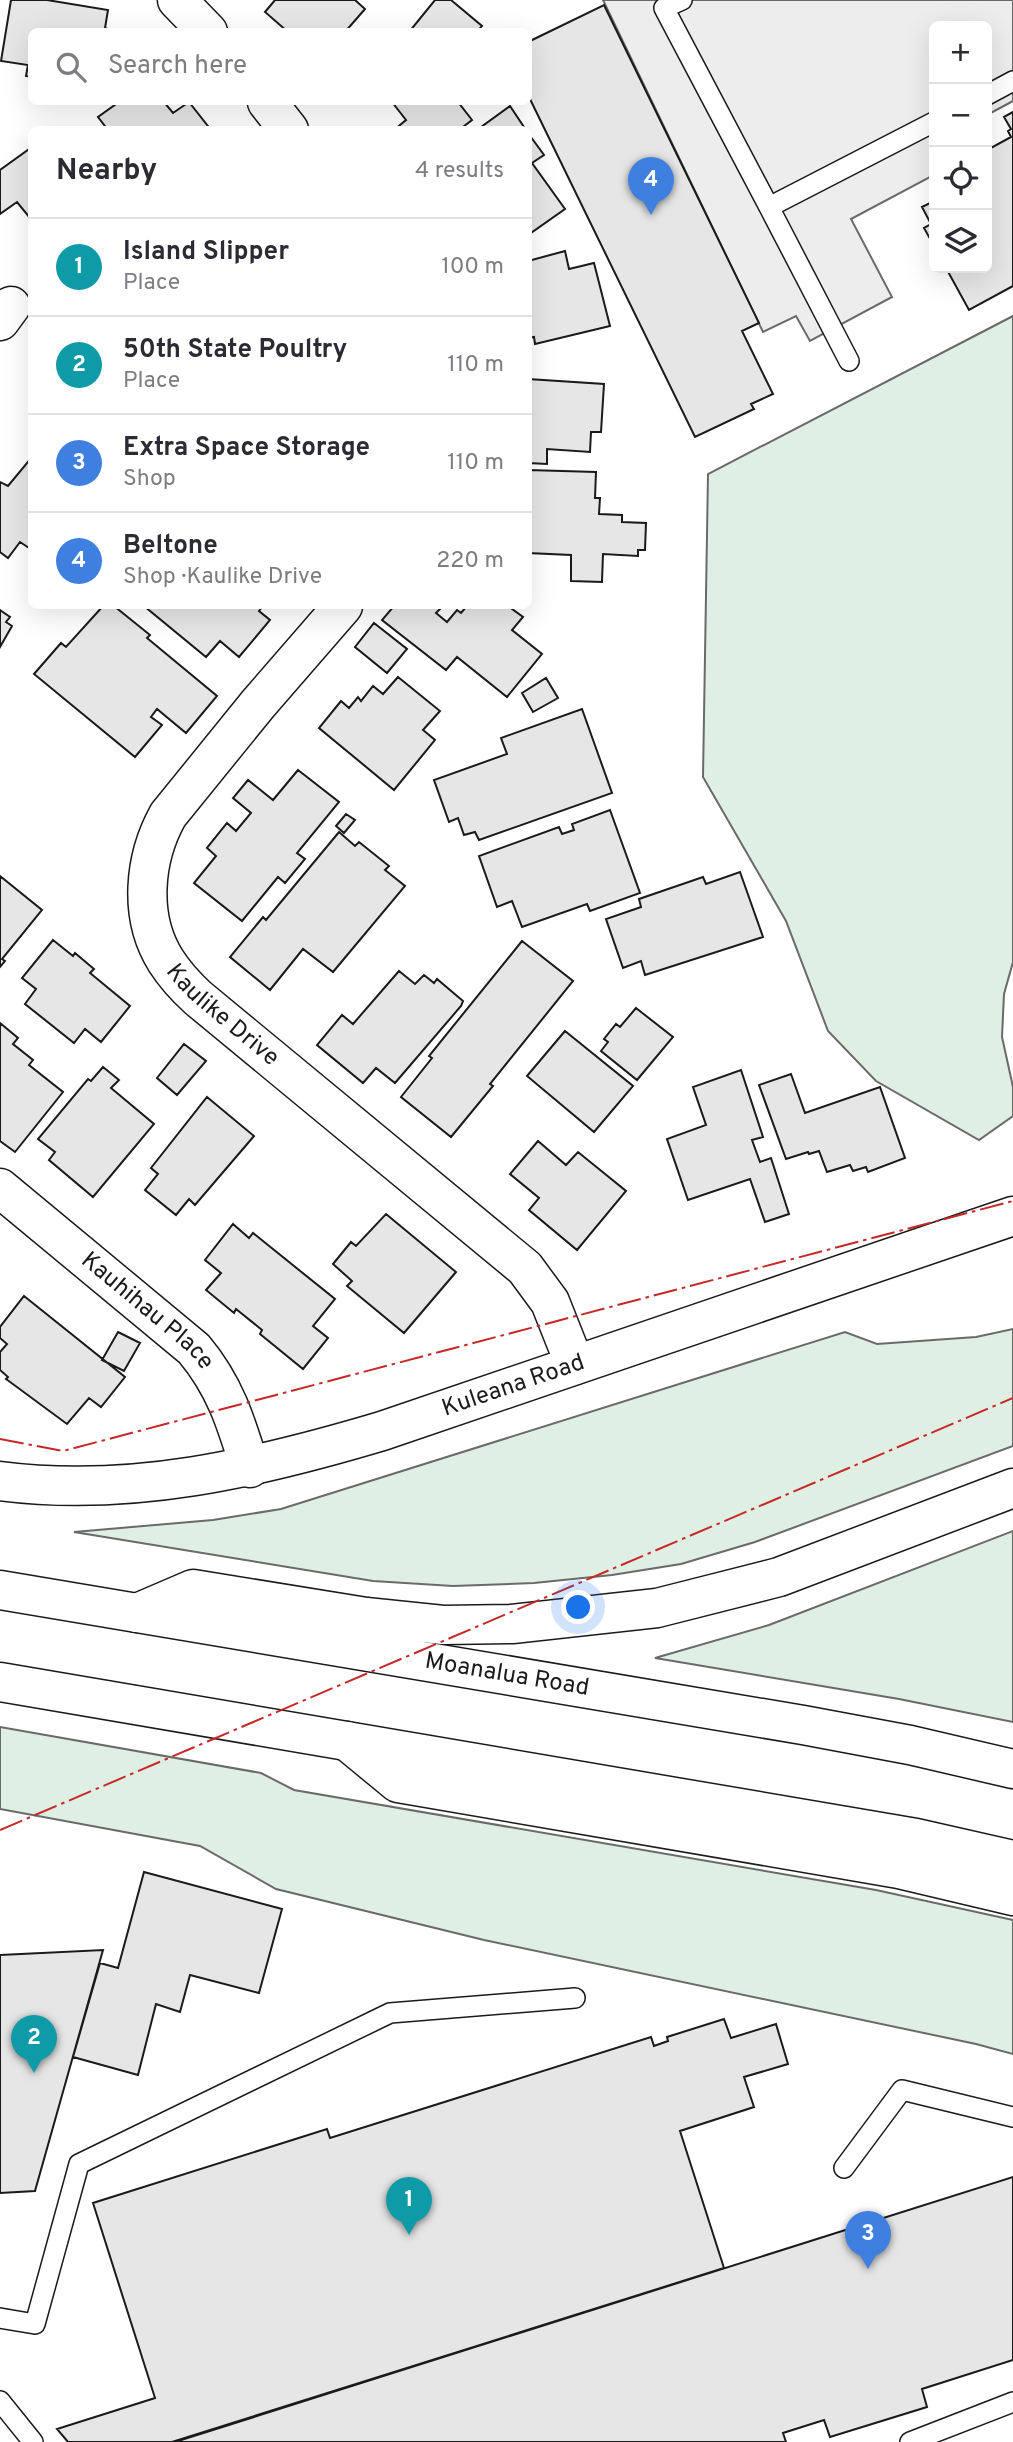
<!DOCTYPE html>
<meta charset="utf-8">
<style>
:root{--surface:#fff;--page:#f2f2f3;--text:#2b2b33;--muted:#7c7c81;--line:#e1e1e2;--accent:#0b8043}
body{margin:0;font-family:Overpass,sans-serif;background:var(--page);color:var(--text)}
.controls{position:absolute;right:21px;top:21px;display:grid;overflow:hidden;border-radius:10px;box-shadow:0 7px 28px #0002}
.controls button{width:63px;height:63px;display:grid;place-items:center;padding:0;border:0;border-bottom:2px solid var(--line);background:var(--surface);color:var(--text);font:35px sans-serif}
.you{position:absolute;left:579px;top:1608px;width:24px;height:24px;margin:-18px;border:5px solid #fff;border-radius:50%;background:#1a73e8;box-shadow:0 0 0 10px #1a73e833}
.badge{display:grid;place-items:center;width:46px;height:46px;border-radius:50%;background:var(--accent);color:#fff;font-size:23px;font-weight:700}
.pin{position:absolute;translate:-50% -58px;filter:drop-shadow(0 2px 4px #0008)}
.pin::after{content:'';position:absolute;top:37px;width:24px;height:21px;background:inherit;clip-path:polygon(0 0,100% 0,50% 100%)}
.list{margin:0;padding:0;list-style:none}
h2{display:flex;justify-content:space-between;align-items:center;height:91px;margin:0;padding:0 28px;font-size:30px}
h2 small{font-size:23px;font-weight:400;color:var(--muted)}
.list li{display:grid;grid-template-columns:46px 1fr auto;gap:21px;align-items:center;box-sizing:border-box;height:98px;padding:0 28px;border-top:2px solid var(--line)}
.list b{display:block;font-size:26px;white-space:nowrap}
.list p{margin:0;font-size:23px;white-space:nowrap;color:var(--muted)}
.list em{font-size:23px;font-style:normal;color:var(--muted)}
.icon{flex:none;width:38px;height:38px;fill:none;stroke:currentColor;stroke-width:2;stroke-linecap:round;stroke-linejoin:round}
.map{position:relative;flex:none;width:1013px;height:2442px;overflow:hidden}
.search{position:absolute;background:var(--surface);box-shadow:0 7px 28px #0002;left:28px;top:28px;width:504px;height:77px;display:flex;align-items:center;gap:18px;box-sizing:border-box;padding:0 24px;border-radius:10px;color:var(--muted);font-size:26px}
.panel{position:absolute;background:var(--surface);box-shadow:0 7px 28px #0002;left:28px;top:126px;width:504px;height:483px;border-radius:10px}
.map>svg:first-child{display:block}
.green{fill:#e0efe3;stroke:#6a6a6a;stroke-width:2}
.parking{fill:#ededed;stroke:#6a6a6a;stroke-width:2}
.building{fill:#e6e6e6;stroke:#1a1a1a;stroke-width:2}
.lines{fill:none;stroke-linecap:round;stroke-linejoin:round}
.lane-casing{stroke:#1a1a1a;stroke-width:22}
.street-casing{stroke:#1a1a1a;stroke-width:41}
.secondary-casing{stroke:#1a1a1a;stroke-width:41}
.highway-casing{stroke:#1a1a1a;stroke-width:41}
.lane{stroke:#fff;stroke-width:19}
.street{stroke:#fff;stroke-width:38}
.secondary{stroke:#fff;stroke-width:38}
.highway{stroke:#fff;stroke-width:38}
.power{stroke:#c62828;stroke-width:2;stroke-dasharray:24 5 3.5 5;stroke-linecap:butt}
.labels{text-anchor:middle;dominant-baseline:central;stroke-width:5;stroke-linejoin:round;paint-order:stroke}
.street-label{font-size:24px;fill:#1a1a1a;stroke:#fff}
</style>
<div class="map">
<svg width="1013" height="2442" viewBox="0 0 1013 2442">
<rect width="100%" height="100%" fill="#fff"/>
<path class="green" d="M1013,316V962L1004,994L1002,1037L1013,1087V1116L979,1140L876,1081L828,1031L786,921L703,777L708,474Z
M1013,1329V1446L755,1542L681,1564L612,1575L534,1583L453,1586L373,1581L74,1532L213,1520L281,1509L845,1332L877,1344L976,1337Z
M1013,1531V1722L899,1699L655,1658L769,1625Z
M0,1727L261,1773L294,1790L876,1890L1013,1920V2054L976,2044L484,1940L276,1889L200,1846L0,1809Z"/>
<path class="parking" d="M603,0H1013V101L987,115V26H934V175L851,219L892,297L810,341L796,316L763,332Z"/>
<path class="building" d="M11,0H47L108,10L105,28L116,32H32V77L26,76L28,65L1,61Z
M275,0H355L365,9L345,32H288L265,12Z
M435,0H451L482,26L477,32H409Z
M604,5L759,323L742,331L773,394L751,404L754,409L695,437L528,95V42Z
M119,102H164L173,113L189,102L211,130H108L98,117Z
M392,102H458L472,120L459,130H394L406,120Z
M510,106L526,130H477Z
M1013,112V286L969,310L946,268H987V150L1011,137L1008,131L1011,129L1004,117Z
M528,133L544,155L532,163L565,209L528,235Z
M32,147V217L30,218L17,202L0,214V170Z
M934,201V246L924,228L931,224L922,207Z
M565,251L569,269L594,263L610,326L535,344L534,337L528,338V261Z
M528,379L604,384L601,432H591L590,452L547,449V464L528,463Z
M32,457V550L20,542L8,558L0,552V482L8,486Z
M528,470L596,472L595,498H600L599,514L622,515V522L646,523L645,550H638V556L603,554L602,582L571,581V555L528,553Z
M103,606H114L150,635L147,638L217,696L186,733L157,709L151,717L162,725L135,757L34,674L61,643L66,647Z
M144,606H263L259,611L270,620L239,657L220,641L206,657Z
M394,606H443L436,613L447,622L457,610L461,613L467,606H508L523,617L512,630L542,654L507,697L457,657L446,670L382,620Z
M0,610L10,617L6,622L12,626L0,647Z
M374,623L407,649L387,673L355,647Z
M398,677L440,711L423,730L435,740L394,790L319,728L341,701L349,708L358,697L361,701L373,686L383,694Z
M546,678L558,698L533,712L522,693Z
M582,709L612,793L479,840L475,832L464,835L458,818L449,822L434,780L507,754L501,738Z
M298,770L339,802L297,853L305,859L285,883L278,877L242,921L194,883L216,856L207,848L227,823L236,831L251,813L233,798L248,780L273,800Z
M610,810L640,893L590,911L587,904L522,927L512,901L497,907L479,856L559,827L562,834L574,830L572,824Z
M346,814L355,820L344,833L336,826Z
M339,832L355,846L359,842L389,866L385,870L405,886L333,972L303,949L270,990L230,957L263,917L266,920Z
M740,872L763,937L645,975L641,961L623,968L606,919L641,907L639,899L703,877L706,884Z
M0,876L42,910L2,959L5,961L0,967Z
M53,940L73,956L75,953L94,969L90,973L130,1006L101,1042L85,1029L74,1043L25,1004L36,989L22,978Z
M522,941L573,981L490,1084L493,1086L451,1137L401,1097L432,1058L429,1056Z
M399,971L415,984L424,975L434,983L437,979L463,1001L461,1006L395,1083L376,1068L363,1083L317,1045L342,1015L353,1024Z
M636,1008L673,1037L637,1080L601,1051L608,1042L604,1039L616,1024L620,1027Z
M0,1023L18,1038L13,1044L33,1060L29,1065L63,1092L15,1152L0,1141Z
M565,1031L633,1086L594,1132L527,1076Z
M184,1044L206,1061L177,1095L157,1078Z
M103,1067L119,1080L111,1088L154,1124L93,1197L49,1160L55,1152L38,1139L88,1079L91,1081Z
M741,1070L763,1137L752,1140L760,1162L771,1158L789,1214L765,1222L750,1179L688,1200L667,1139L706,1125L693,1087Z
M791,1074L805,1113L880,1087L905,1158L868,1172L866,1167L853,1171L850,1165L827,1172L819,1151L809,1154L808,1152L786,1159L759,1085Z
M207,1097L254,1136L195,1205L189,1199L176,1215L145,1190L158,1174L151,1168Z
M538,1141L566,1165L578,1152L626,1191L577,1250L529,1210L539,1198L510,1174Z
M386,1214L456,1272L404,1333L347,1286L352,1281L333,1264L351,1242L356,1246Z
M233,1224L249,1238L253,1233L335,1299L313,1326L328,1338L303,1369L260,1334L262,1330L236,1309L234,1313L206,1290L221,1273L205,1260Z
M24,1296L125,1377L101,1407L89,1398L67,1424L6,1379L8,1377L0,1370V1352L7,1344L0,1338V1327Z
M118,1332L140,1343L124,1371L102,1360Z
M144,1872L282,1909L259,1993L190,1975L180,2012L156,2004L138,2075L73,2057L100,1963L118,1968Z
M103,1950L35,2191L0,2193V1955Z
M724,2019L731,2038L776,2024L788,2064L744,2077L754,2107L680,2131L724,2268L172,2442H68L57,2429L155,2398L93,2203L327,2129L330,2138L651,2037L654,2046L668,2041L667,2037Z
M1013,2177V2360L922,2389L927,2407L830,2437L824,2420L783,2433L786,2442H175Z"/>
<g class="lines">
<g class="lane-casing">
<path id="lane" d="M682,0L664,8L769,207
M987,95L1013,81
M849,361L769,207L934,122
M844,2168L902,2090L1013,2117
M0,2318L35,2324L79,2164L390,2013L575,1998
M0,2401L33,2442
M910,2442L1013,2402"/>
</g>
<g class="street-casing">
<g id="street">
<path d="M177,0L208,32"/>
<path d="M267,102L289,130"/>
<path d="M0,321L11,306"/>
<path id="s1" d="M343,606L258,704L168,815C144,858 138,917 166,961C175,975 186,987 198,998L525,1268L550,1302L575,1365"/>
<path id="s2" d="M0,1188L194,1349C225,1386 236,1422 250,1468"/>
<path id="s3" d="M0,1481C131,1498 258,1468 382,1431L1013,1216"/>
</g>
</g>
<g class="secondary-casing">
<g id="secondary">
<path id="s4" d="M0,1590L803,1725L910,1745L1013,1769"/>
<path d="M0,1682L916,1838L1013,1860"/>
</g>
</g>
<g class="highway-casing">
<path id="highway" d="M137,1613L193,1589L366,1617L443,1625L512,1624L657,1608L779,1577L1013,1488
M347,1741L398,1783L899,1869L1013,1896"/>
</g>
<use href="#lane" class="lane"/>
<use href="#street" class="street"/>
<use href="#secondary" class="secondary"/>
<use href="#highway" class="highway"/>
<path class="power" d="M0,1439L63,1451L1013,1201
M0,1830L1013,1398"/>
</g>
<g class="labels">
<g class="street-label">
<text stroke="none"><textPath href="#s1" startOffset="504">Kaulike Drive</textPath></text>
<text stroke="none"><textPath href="#s2" startOffset="192">Kauhihau Place</textPath></text>
<text stroke="none"><textPath href="#s3" startOffset="527">Kuleana Road</textPath></text>
<text stroke="none"><textPath href="#s4" startOffset="514">Moanalua Road</textPath></text>
</g>
</g>
</svg>
<div class="controls">
<button>+</button>
<button>−</button>
<button><svg class="icon" aria-label="locate" viewBox="0 0 24 24"><circle cx="12" cy="12" r="6"/><path d="M12 2v4M12 18v4M2 12h4M18 12h4"/></svg></button>
<button><svg class="icon" aria-label="layers" viewBox="0 0 24 24"><path d="M12 4l9 5-9 5-9-5zM3 14l9 5 9-5"/></svg></button>
</div>
<div class="you"></div>
<div class="pin badge" style="left:409px;top:2235px;background:#0f9aa8">1</div>
<div class="pin badge" style="left:34px;top:2073px;background:#0f9aa8">2</div>
<div class="pin badge" style="left:868px;top:2269px;background:#3f7fe0">3</div>
<div class="pin badge" style="left:651px;top:215px;background:#3f7fe0">4</div>
<div class="search"><svg class="icon" aria-label="search" viewBox="0 0 24 24"><circle cx="10" cy="10" r="6"/><path d="M15 15l6 6"/></svg>Search here</div>
<section class="panel">
<h2>Nearby<small>4 results</small></h2>
<ul class="list">
<li><span class="badge" style="background:#0f9aa8">1</span><div><b>Island Slipper</b><p>Place</p></div><em>100 m</em></li>
<li><span class="badge" style="background:#0f9aa8">2</span><div><b>50th State Poultry</b><p>Place</p></div><em>110 m</em></li>
<li><span class="badge" style="background:#3f7fe0">3</span><div><b>Extra Space Storage</b><p>Shop</p></div><em>110 m</em></li>
<li><span class="badge" style="background:#3f7fe0">4</span><div><b>Beltone</b><p>Shop · Kaulike Drive</p></div><em>220 m</em></li>
</ul>
</section>
</div>
